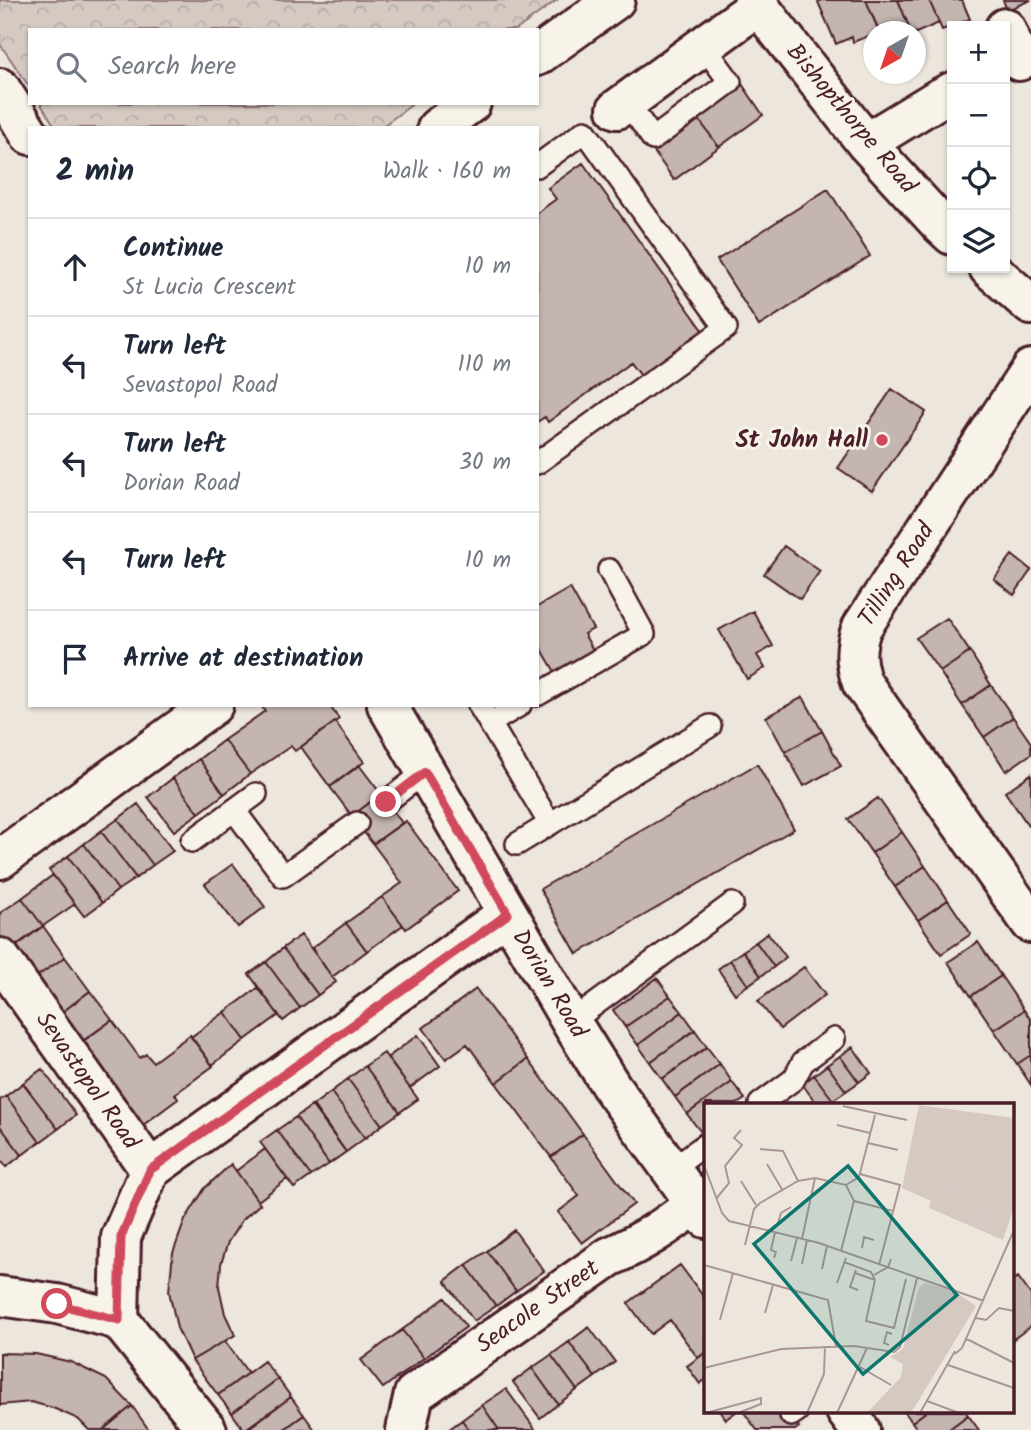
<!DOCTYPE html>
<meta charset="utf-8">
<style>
:root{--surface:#fff;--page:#f6f6f7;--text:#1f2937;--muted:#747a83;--line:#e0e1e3}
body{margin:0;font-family:Kalam,sans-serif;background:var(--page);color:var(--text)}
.controls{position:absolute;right:21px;top:21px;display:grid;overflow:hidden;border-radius:0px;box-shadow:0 2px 5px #0004}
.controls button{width:63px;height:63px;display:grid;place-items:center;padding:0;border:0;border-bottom:2px solid var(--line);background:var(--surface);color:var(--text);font:35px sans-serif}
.compass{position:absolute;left:863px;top:21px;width:63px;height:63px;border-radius:50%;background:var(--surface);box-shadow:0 2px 5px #0004;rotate:220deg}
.stop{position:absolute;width:21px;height:21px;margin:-16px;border:5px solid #d1495b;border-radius:50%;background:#fff}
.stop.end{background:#d1495b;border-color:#fff;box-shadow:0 2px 7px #0008}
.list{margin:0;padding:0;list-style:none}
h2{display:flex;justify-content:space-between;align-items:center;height:91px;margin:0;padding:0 28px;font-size:30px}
h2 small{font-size:23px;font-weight:400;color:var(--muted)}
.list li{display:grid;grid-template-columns:46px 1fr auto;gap:21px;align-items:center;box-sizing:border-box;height:98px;padding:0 28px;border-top:2px solid var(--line)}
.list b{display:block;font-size:26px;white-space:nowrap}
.list p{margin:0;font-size:23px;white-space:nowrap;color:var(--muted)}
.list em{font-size:23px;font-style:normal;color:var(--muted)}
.icon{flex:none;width:38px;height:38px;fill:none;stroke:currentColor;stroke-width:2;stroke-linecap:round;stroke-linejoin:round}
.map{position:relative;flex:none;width:1031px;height:1430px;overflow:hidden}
.search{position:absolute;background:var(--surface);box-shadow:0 2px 5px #0004;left:28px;top:28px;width:511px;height:77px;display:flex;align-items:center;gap:18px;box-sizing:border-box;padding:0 24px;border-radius:0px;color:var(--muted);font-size:26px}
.panel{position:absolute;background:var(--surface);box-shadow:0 2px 5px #0004;left:28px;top:126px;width:511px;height:581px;border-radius:0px}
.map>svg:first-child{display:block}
.forest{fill:url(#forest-crowns);stroke:#907476;stroke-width:2}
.building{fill:#c4b5b0;stroke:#4a1f2b;stroke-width:2}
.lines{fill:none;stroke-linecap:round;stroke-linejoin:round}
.lane-casing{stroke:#4a1f2b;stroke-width:26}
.street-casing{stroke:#4a1f2b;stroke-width:44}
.lane{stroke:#f7f3e8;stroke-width:21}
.street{stroke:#f7f3e8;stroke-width:38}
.route{stroke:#d1495b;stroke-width:9}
.poi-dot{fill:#d1495b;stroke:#f7f3e8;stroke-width:2.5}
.labels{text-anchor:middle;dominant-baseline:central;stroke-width:6;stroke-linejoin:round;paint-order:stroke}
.street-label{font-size:24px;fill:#4a1f2b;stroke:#f7f3e8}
.poi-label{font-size:24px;font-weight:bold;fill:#4a1f2b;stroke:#f7f3e8;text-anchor:end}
.inset-road{fill:none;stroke:#ab9696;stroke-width:2}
.view{fill:#0f766e;fill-opacity:0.15;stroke:#0f766e;stroke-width:3.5}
.inset-edge{fill:none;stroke:#4a1f2b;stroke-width:3.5}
</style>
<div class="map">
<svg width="1031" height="1430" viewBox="0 0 1031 1430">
<defs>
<pattern id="forest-crowns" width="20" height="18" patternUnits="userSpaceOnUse" patternTransform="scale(1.75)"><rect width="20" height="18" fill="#d5c9c2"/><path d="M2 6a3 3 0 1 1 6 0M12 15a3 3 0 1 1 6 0" fill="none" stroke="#b8aca7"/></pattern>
</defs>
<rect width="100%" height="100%" fill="#ece6dd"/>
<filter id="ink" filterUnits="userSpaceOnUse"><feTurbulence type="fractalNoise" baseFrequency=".0143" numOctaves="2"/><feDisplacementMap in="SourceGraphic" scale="14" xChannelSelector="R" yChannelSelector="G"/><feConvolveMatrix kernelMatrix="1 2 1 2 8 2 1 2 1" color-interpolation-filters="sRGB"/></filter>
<g filter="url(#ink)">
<path class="forest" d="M0,0H557L516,30H30V88L0,44Z
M40,103H414L380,128H56Z"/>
<path class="building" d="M822,0H866L879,31L874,32V34L853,42L852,37L836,44L818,2Z
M866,0H898L909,27L898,32H879Z
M898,0H929L939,23L916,33L911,32Z
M929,0H962L970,19L942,30Z
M1003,0H1031L1007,10Z
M742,84L763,115L719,147L697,117Z
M697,117L719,147L674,180L652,149Z
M583,163L703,330L641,375L631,362L548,422L545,417L537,422V213L556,199L548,188Z
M828,189L870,256L759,326L717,260Z
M892,389L926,412L872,491L838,468Z
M784,546L820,571L800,599L764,574Z
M1012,555L1031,570L1014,595L994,579Z
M570,588L593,629L584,634L593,650L555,672L537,641V607Z
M753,611L773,646L757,655L765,668L747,679L719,630Z
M947,618L970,652L940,672L916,638Z
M970,652L991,685L962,705L940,672Z
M991,685L1013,717L984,737L962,705Z
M803,697L822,731L785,752L766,717Z
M265,705H329L339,719L295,751L291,746L250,774L224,740L265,711L262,707Z
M1013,717L1031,743V754L1006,771L984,737Z
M335,722L364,762L330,787L301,747Z
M822,731L841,766L804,786L785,752Z
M224,740L250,774L224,794L199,759Z
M199,759L224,794L199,813L173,778Z
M757,764L794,829L577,954L540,889Z
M359,765L381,794L352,816L330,787Z
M1031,774V823L1028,825L1005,792Z
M173,778L199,813L174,831L148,797Z
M381,794L402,823L373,844L352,816Z
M878,798L902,832L872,853L848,819Z
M138,804L173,851L153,865L118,819Z
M118,819L153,865L136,878L101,831Z
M406,821L458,891L406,929L382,897L402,883L373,844Z
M101,831L136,878L118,890L84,844Z
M902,832L925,866L895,887L872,853Z
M84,844L118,890L102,903L68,856Z
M68,856L102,903L84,916L49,870Z
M233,864L265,907L238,927L205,884Z
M925,866L948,900L918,920L895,887Z
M53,875L75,904L43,926L22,898Z
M382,897L403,925L367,951L346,923Z
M22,898L43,926L10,951L0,938V913Z
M948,900L971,934L941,954L918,920Z
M346,923L367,951L332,977L312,948Z
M43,926L65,957L36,977L14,947Z
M768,933L786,957L774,967L756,942Z
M301,935L336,982L318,995L283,948Z
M756,942L774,967L761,976L743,951Z
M978,942L1001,976L971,996L948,962Z
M283,948L318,995L300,1008L266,962Z
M743,951L761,976L748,985L730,960Z
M65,957L90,991L61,1013L36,977Z
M730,960L748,985L735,994L718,969Z
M266,962L300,1008L283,1021L249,974Z
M804,967L825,995L780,1029L758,1001Z
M1001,976L1024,1010L994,1030L971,996Z
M657,978L670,996L625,1027L613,1010Z
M258,988L279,1015L245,1040L225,1012Z
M476,989L528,1059L496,1083L467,1044L446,1059L423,1028Z
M90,991L112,1020L82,1042L61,1013Z
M670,996L682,1012L638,1045L625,1027Z
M1024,1010L1031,1020V1055L1017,1064L994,1030Z
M225,1012L245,1040L212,1065L191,1037Z
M682,1012L695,1030L650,1062L638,1045Z
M112,1020L140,1058L146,1054L153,1062L190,1035L213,1066L175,1094L178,1099L135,1131L76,1046Z
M695,1030L707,1047L662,1079L650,1062Z
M418,1035L440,1066L410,1088L387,1058Z
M707,1047L720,1064L675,1097L662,1079Z
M853,1047L871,1073L859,1082L840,1056Z
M384,1053L418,1099L400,1112L365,1066Z
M1031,1055V1085L1017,1064Z
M840,1056L859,1082L846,1091L827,1065Z
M528,1059L583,1134L551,1157L496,1083Z
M720,1064L732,1082L687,1114L675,1097Z
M827,1065L846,1091L833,1100L814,1075Z
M365,1066L400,1112L382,1125L348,1079Z
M42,1069L76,1115L58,1129L23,1083Z
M814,1075L833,1100L828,1104H817L802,1084Z
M348,1079L382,1125L365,1138L331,1092Z
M732,1082L745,1099L737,1104H706V1127L700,1131L687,1114Z
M23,1083L58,1129L40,1142L6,1096Z
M331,1092L365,1138L346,1152L312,1106Z
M6,1096L40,1142L22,1155L0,1126V1100Z
M313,1105L346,1152L329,1164L296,1117Z
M296,1117L329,1164L311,1176L277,1130Z
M0,1126L22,1155L6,1167L0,1159Z
M277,1130L311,1176L294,1188L260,1142Z
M583,1134L634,1204L582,1243L558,1212L579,1196L551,1157Z
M265,1149L287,1179L258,1201L236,1171Z
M231,1164L260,1204L242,1220L228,1242L221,1264L219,1287L225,1314L235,1335L192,1360L177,1328L169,1291L173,1253L185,1220L205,1188Z
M514,1230L544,1271L516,1291L487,1251Z
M487,1251L516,1291L496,1306L466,1265Z
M466,1265L496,1306L474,1321L445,1281Z
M680,1265L706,1300V1352L698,1358L670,1320L651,1334L628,1303Z
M1018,1277L1031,1295V1326L1012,1340V1281Z
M445,1298L466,1327L424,1358L402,1330Z
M589,1327L615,1362L595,1377L569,1342Z
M402,1330L424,1358L383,1388L361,1360Z
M225,1341L248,1373L218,1395L192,1360Z
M569,1342L595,1377L577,1390L551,1355Z
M706,1352V1379L700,1384L687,1366Z
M0,1353L36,1354L71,1362L106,1379L132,1406L103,1430H89L78,1419L53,1408L31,1402L0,1405Z
M551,1355L577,1390L558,1404L532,1368Z
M264,1361L278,1379L232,1413L218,1395Z
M532,1368L558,1404L540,1418L513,1382Z
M278,1379L291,1397L244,1430L232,1413Z
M506,1389L535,1429L534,1430H499L482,1405Z
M291,1397L304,1415L283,1430H246Z
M482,1405L499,1430H469L462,1420Z
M132,1406L149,1430H103Z
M720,1411H737L726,1419Z
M743,1411H788L799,1427L795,1430H757Z
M904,1411H927L912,1422Z
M927,1411H965L968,1415L948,1430H918L912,1422Z
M304,1415L315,1430H283Z
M968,1415L979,1430H948Z
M462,1420L469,1430H448Z"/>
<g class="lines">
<g class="lane-casing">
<path id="lane" d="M627,102L653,139L730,82L703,45
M537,166L585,131L726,328L537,463
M537,695L644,634L609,570
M479,705L550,824
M490,723L520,705
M386,802L425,772
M234,810L283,876L357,823
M192,841L256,794
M517,844L710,726
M571,1022L732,904
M760,1104L794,1079L803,1062L834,1039
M670,1170L706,1144
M791,1415L797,1411"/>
</g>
<g class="street-casing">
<path id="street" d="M754,0L866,143L940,224L952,235
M1005,28L1019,61
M537,56L615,0
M0,88L30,135
M617,109L758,6
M437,128L471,103
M866,143L938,99L952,92
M989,268L1031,305
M1031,369L862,627C854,647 855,663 862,683L1031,923
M387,705L571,1022L611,1086L706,1218
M0,859L213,705
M0,958L150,1170
M0,1296L57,1304L119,1320L207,1430
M119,1320L121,1237L150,1170L507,914
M846,1411L860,1430
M406,1430L414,1394L609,1257C643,1242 666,1227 695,1204"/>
</g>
<use href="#lane" class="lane"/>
<use href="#street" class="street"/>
</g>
</g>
<g class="lines" filter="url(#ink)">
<path class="route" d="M57,1304L119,1320L121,1237L150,1170L508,914L425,772L386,802"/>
</g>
<circle class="poi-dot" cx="882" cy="440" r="7"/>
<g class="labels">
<g class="street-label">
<text transform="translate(851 119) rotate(50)">Bishopthorpe Road</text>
<text transform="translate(897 575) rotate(-57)">Tilling Road</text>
<text transform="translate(549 984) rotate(59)">Dorian Road</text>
<text transform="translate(87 1081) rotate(55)">Sevastopol Road</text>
<text transform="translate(538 1307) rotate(-35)">Seacole Street</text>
</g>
<g class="poi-label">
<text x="868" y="440">St John Hall</text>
</g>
</g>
<g transform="translate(704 1103)">
<rect width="310" height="310" fill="#ece6dd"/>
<path d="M215,2L310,15V104L299,137L225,105L227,98L198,85ZM221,180L250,188L272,203L207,310H163L197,274L199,261L186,254L199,246L215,184Z" fill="#d5c9c2"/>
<path d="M235,20L268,33L248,88L214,76ZM272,73L310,88L296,129L277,121L289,91L276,121L256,113Z" fill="#d5c9c2"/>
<path class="inset-road" d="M139,3L203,17M133,22L166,30M164,40L194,47M56,46L79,48L94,78M63,61L79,88M0,62L18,110L25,118L115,140L280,198M156,71L196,82L175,162M37,78L52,102M12,96L25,80L21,63L38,42L30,35L37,27M150,98L189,108M74,120L77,110L87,104M98,136L111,75M41,142L50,106L56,100L94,78L111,75L142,82L155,74L171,12M158,145L160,134L170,137M137,148L150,98L142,82M70,155L72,149L67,147L71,129M87,158L93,135M140,159L167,169L171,177M98,161L103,137M0,162L124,197L132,243M118,166L123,143M152,167L146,184L154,187M151,170L171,177L162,218L190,225L202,176M170,172L184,164L187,156M133,180L142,155M61,210L69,182M272,215L282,217L295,205L310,208M16,217L29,170M261,235L310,260M185,242L180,240L183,229L188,231M251,251L258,245L310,127M244,262L310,285M156,264L187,282M0,265L77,246L150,243L190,249L196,244L213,175M223,298L255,310M2,310L57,295V301L34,310M103,310L120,271L121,243M133,310L163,245M216,310L251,248"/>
<path class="view" d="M144,63L253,192L159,271L50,141Z"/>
<rect width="310" height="310" class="inset-edge"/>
</g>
</svg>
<div class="controls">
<button>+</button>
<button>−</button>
<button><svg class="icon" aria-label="locate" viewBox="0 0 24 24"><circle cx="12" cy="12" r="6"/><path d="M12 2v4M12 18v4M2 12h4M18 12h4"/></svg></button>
<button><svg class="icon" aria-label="layers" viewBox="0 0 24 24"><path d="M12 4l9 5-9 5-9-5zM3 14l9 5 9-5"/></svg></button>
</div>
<svg class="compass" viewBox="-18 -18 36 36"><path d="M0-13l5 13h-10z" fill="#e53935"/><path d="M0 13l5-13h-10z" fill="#747a83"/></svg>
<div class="stop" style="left:57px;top:1304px"></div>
<div class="stop end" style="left:386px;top:802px"></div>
<div class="search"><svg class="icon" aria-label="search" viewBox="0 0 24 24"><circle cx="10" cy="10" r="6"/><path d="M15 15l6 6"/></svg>Search here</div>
<section class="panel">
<h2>2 min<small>Walk · 160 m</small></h2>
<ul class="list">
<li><svg class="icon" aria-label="ahead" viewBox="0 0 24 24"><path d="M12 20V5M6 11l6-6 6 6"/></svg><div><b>Continue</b><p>St Lucia Crescent</p></div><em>10 m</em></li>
<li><svg class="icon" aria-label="left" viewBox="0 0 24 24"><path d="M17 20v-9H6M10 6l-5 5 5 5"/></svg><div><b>Turn left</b><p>Sevastopol Road</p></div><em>110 m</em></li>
<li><svg class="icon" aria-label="left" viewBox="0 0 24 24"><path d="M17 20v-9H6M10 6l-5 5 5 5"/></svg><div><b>Turn left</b><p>Dorian Road</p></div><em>30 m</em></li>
<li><svg class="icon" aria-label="left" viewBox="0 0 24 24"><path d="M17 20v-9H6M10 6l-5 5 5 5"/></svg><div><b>Turn left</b></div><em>10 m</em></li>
<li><svg class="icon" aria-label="arrive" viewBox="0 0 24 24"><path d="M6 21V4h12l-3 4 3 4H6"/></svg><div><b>Arrive at destination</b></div></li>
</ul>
</section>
</div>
